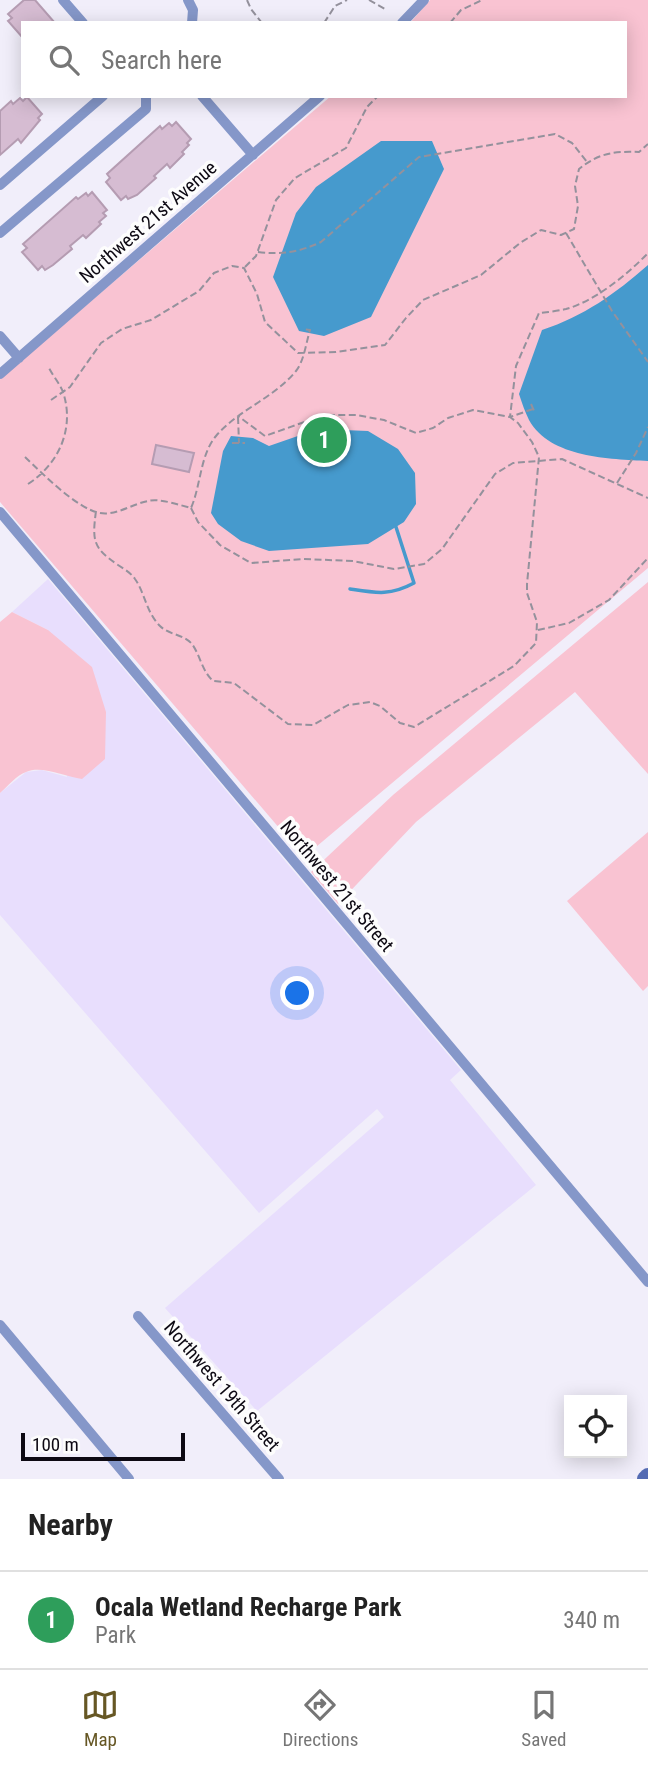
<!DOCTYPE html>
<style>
:root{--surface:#fff;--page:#f6f6f6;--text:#222;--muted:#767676;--line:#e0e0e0;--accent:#665724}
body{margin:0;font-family:"Roboto Condensed",sans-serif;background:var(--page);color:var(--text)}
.controls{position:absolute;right:21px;bottom:21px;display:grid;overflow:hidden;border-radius:0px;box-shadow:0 4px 18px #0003}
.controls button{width:63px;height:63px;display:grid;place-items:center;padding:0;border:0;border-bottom:2px solid var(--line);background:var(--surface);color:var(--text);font:35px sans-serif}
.scale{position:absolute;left:21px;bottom:18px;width:164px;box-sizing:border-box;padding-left:7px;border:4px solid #0d0913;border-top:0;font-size:19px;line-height:24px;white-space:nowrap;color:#0d0913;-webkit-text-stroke:5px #fdfdfd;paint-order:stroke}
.you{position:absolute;left:298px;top:994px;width:24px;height:24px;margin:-18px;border:5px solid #fff;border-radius:50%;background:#1a73e8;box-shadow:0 0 0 10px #1a73e833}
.badge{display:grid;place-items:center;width:46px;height:46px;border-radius:50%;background:var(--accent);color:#fff;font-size:23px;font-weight:700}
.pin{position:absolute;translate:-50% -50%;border:4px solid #fff;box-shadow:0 2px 7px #0006}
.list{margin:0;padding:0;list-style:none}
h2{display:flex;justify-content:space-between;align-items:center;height:91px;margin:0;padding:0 28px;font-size:30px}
h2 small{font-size:23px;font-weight:400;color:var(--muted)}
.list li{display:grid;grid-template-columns:46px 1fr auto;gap:21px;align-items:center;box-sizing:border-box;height:98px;padding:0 28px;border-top:2px solid var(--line)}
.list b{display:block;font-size:26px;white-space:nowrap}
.list p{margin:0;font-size:23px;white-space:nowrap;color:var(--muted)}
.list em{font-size:23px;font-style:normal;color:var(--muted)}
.icon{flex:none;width:38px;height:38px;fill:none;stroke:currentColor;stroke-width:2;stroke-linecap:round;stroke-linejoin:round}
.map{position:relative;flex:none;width:648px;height:1479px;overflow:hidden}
.search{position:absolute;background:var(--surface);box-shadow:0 4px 18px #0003;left:21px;right:21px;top:21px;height:77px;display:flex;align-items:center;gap:18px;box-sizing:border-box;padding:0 24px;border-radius:0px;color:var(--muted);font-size:26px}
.sheet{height:189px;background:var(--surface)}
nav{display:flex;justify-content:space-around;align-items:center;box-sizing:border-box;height:98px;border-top:2px solid var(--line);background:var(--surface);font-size:19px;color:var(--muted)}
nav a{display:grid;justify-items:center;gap:4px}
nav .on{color:var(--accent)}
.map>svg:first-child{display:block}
.built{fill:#e8defd}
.green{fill:#f9c3d2}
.water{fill:#469acd}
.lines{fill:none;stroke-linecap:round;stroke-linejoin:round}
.stream{stroke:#469acd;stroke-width:3.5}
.building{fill:#d6bcd2;stroke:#b59cb2;stroke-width:2}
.path{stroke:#94919c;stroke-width:2;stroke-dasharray:7 3.5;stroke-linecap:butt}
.minor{stroke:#8597c9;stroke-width:10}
.secondary{stroke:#546bb3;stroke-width:16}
.labels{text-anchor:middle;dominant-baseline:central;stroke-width:7;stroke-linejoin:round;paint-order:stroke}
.street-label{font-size:19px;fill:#0d0913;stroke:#fdfdfd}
</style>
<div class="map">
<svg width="648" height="1479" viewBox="0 0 648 1479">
<rect width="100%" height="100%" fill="#f1eefa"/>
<path class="built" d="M48,579L461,1070L450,1080L536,1185L257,1411L165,1308L384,1117L377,1109L259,1213L0,915V793L26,772L42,770L67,777L48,630L12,612Z"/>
<path class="green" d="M430,0H648V568L304,857L0,502V379L331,96H625V23H410Z
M648,582V774L575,692L416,822L338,904L311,872L393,795Z
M12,612L48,630L92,667L106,712L105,759L82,779C65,777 42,765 26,772C17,775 8,786 0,793V622Z
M648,832V986L643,991L567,901Z"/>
<path class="water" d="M381,141H432L444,169L371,317L324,336L299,331L273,277L296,213L316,187Z
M648,265V461C610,459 550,458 529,420C525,412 522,403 519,394L542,330C584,316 615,294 648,265Z
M318,429L368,431L398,449L415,473L416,504L404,522L368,544L269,551L241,541L218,524L211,513L223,451L231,436L253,438L269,446Z"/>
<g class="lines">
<path class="stream" d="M350,589C376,593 390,596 414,583L396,527"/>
</g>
<path class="building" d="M24,0H35L55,23H23V38L8,21L12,18L8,14Z
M27,97L42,114L38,118L40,120L21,143L18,139L0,155V111L11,101L13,104L20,98L23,101Z
M176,122L191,139L187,143L189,145L182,152L184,154L170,168L167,164L154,176L156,178L137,195L128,199L126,196L121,200L106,182L110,178L107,174L160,126L162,129L169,123L172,126Z
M92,192L107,210L103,213L106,216L99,222L101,224L86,238L83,235L70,246L72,249L53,265L45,270L42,266L38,270L22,252L27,248L23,244L76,197L78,199L86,193L88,196Z
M156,445L194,453L189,472L152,464Z"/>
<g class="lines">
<path class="path" d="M247,0L251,9L262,23
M369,0L385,9
M324,23L335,6L347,0
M450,23L461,10L482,0
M566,233L612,311L648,362
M258,252C281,255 300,252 321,242L419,157L555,134L572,143L587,162
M245,267L256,256L276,200L295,178L346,148L367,107L378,96
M51,400L70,387L101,343L122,329L151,320L199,291L214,273L232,266L244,268L257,294L265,322L298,353L336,352L385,345L406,318L423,300L481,275L520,243L541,230L561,235L574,229L578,206L575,186L579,169C599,153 614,151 639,152L648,144
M531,404L535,413
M533,409L510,417L516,366L539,313C548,312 558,311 566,309C595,301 628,274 648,253
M238,417L239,443
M232,443H245
M25,457C42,473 77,509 100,513C116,516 132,504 148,501C160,498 179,505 191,508C201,485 200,455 216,436C238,410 274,398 296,371C304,361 306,343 310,330L303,329
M617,483L636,453L648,427
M28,484C59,464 75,428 63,392C60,384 53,376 49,368
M191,508L198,522L220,545L251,563L304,559L353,561L394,569L424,564L442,549L495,474L513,463L562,459L648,498
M96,511C92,541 93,548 118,565C124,569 131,573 135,579C145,593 146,612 160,626C169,635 183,634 192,644C200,655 202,671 213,681L234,683L288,724L313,725L348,705L370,702L380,706L400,723L414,727L514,666L536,643L537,622L527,593V584L539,457L532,442L518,423L510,417L473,410L448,418L433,428L416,433L384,420L356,415H324L265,436L238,416
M538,630L569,623L609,600L648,558"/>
<path class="minor" d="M63,0L83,23
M188,0L193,10L192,23
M402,23L424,0
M202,96L253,155
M0,185L103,96
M0,233L146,109V96
M0,336L19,358
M0,374L320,96
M0,512L648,1282
M138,1316L279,1479
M0,1325L129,1479"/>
<path class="secondary" d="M645,1479L648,1476"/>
</g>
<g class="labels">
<g class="street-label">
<text transform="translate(148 222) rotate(-41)">Northwest 21st Avenue</text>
<text transform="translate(337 886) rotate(50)">Northwest 21st Street</text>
<text transform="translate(222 1386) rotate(49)">Northwest 19th Street</text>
</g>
</g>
</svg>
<div class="controls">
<button><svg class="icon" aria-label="locate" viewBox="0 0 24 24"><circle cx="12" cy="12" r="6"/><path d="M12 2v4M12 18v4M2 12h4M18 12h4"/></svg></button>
</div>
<div class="scale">100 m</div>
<div class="you"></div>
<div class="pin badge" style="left:324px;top:440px;background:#2e9e5b">1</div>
<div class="search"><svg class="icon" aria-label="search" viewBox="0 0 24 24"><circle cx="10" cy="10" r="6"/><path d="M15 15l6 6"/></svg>Search here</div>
</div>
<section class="sheet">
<h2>Nearby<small></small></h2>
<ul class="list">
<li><span class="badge" style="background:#2e9e5b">1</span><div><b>Ocala Wetland Recharge Park</b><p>Park</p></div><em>340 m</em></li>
</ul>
</section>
<nav>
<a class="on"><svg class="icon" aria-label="map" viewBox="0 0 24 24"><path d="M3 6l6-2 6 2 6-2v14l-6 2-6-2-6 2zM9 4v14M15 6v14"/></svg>Map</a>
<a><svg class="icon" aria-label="directions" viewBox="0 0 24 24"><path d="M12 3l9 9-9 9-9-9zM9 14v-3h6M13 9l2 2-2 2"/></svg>Directions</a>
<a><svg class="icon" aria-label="saved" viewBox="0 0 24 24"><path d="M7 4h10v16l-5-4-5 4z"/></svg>Saved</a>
</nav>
